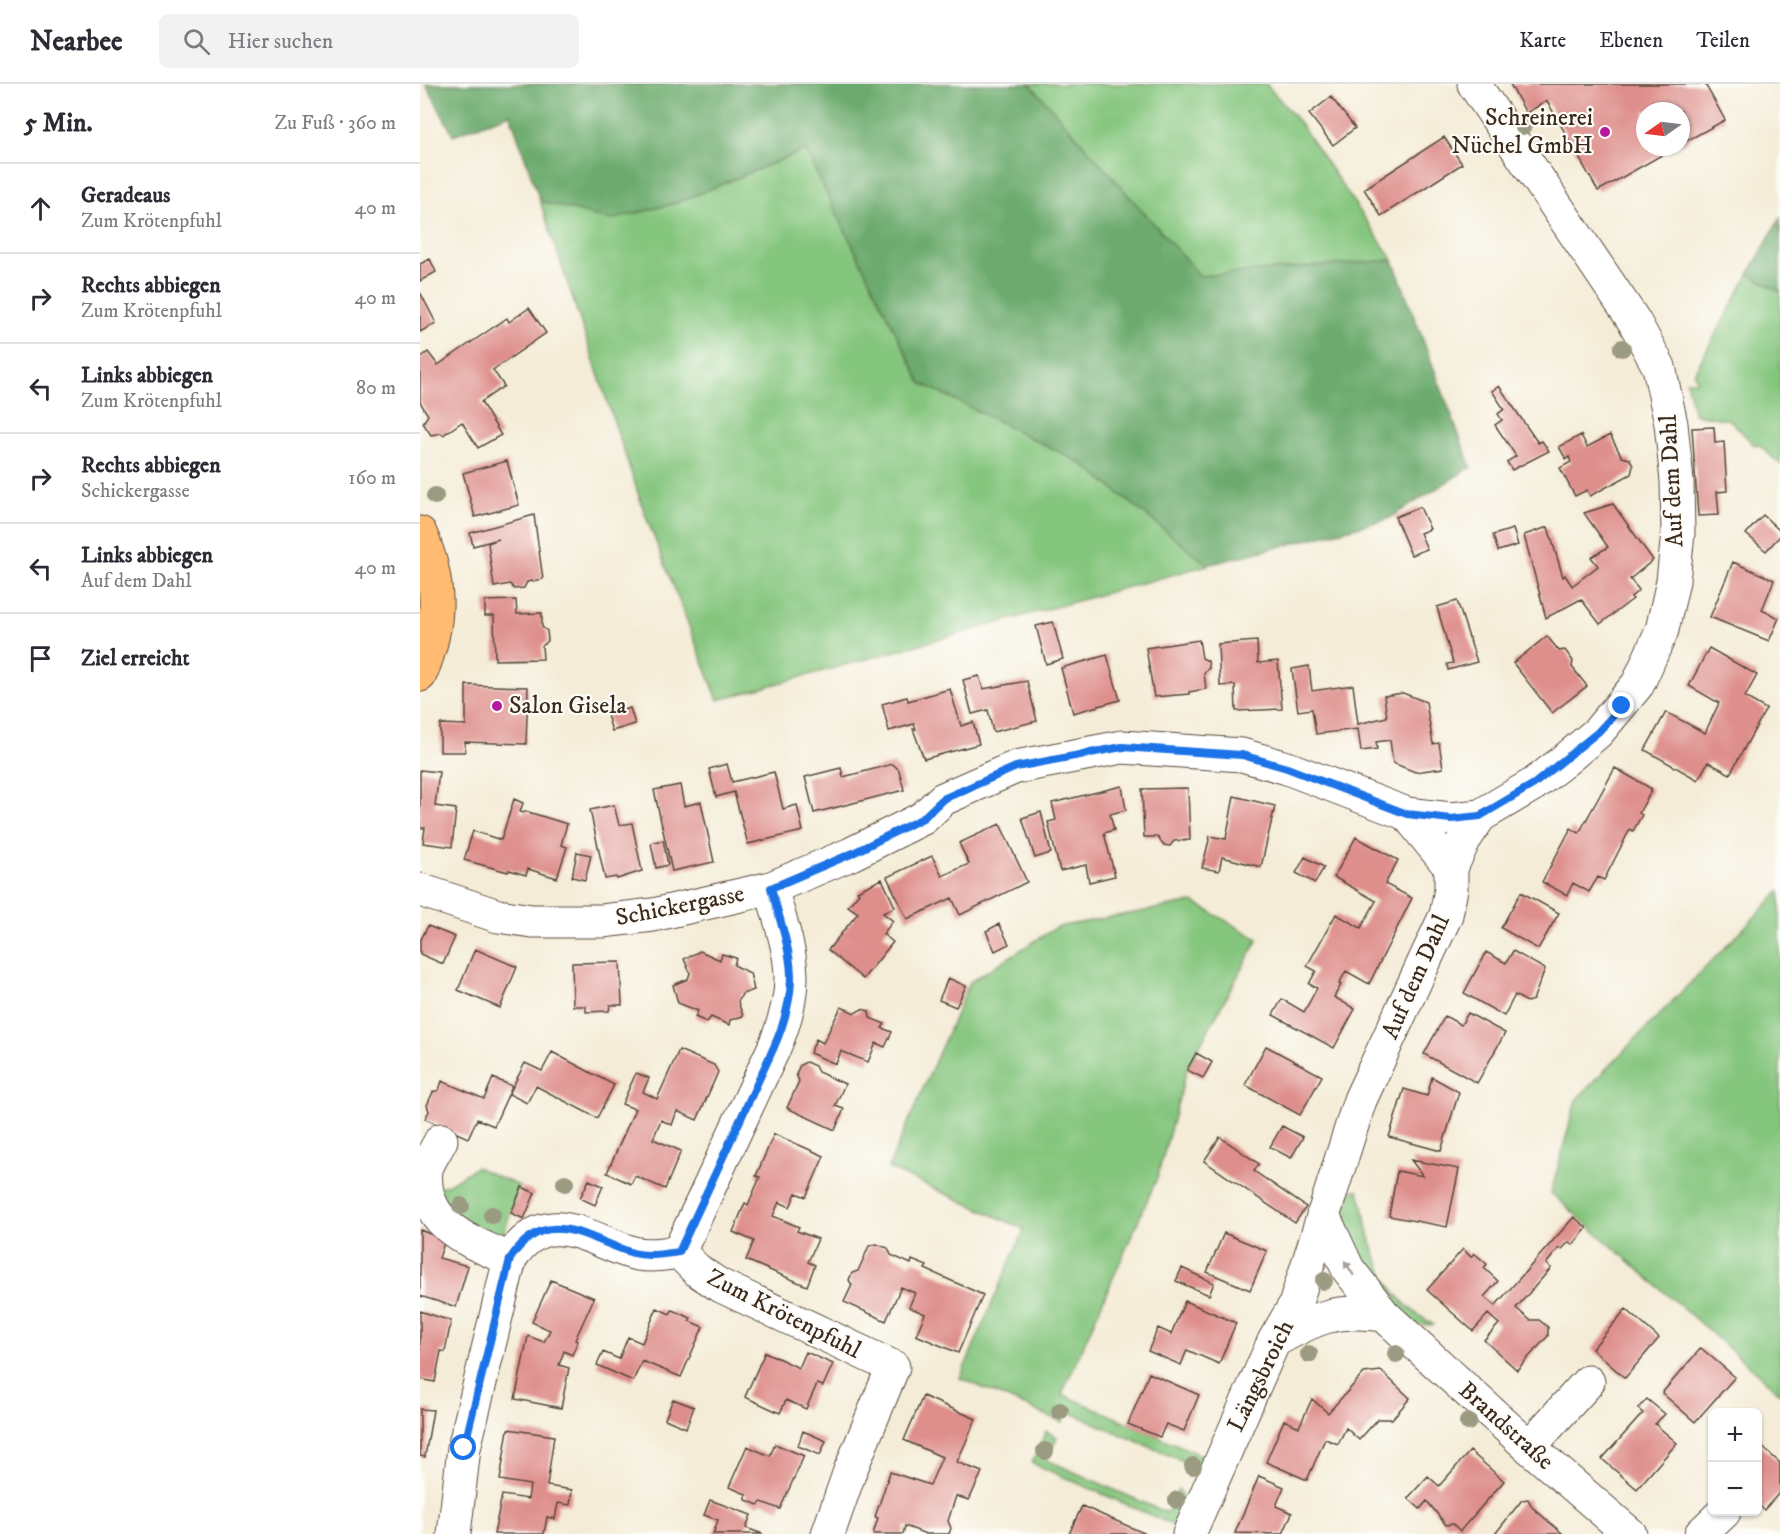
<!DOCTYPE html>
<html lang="de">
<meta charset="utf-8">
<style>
:root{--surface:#fff;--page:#f2f2f3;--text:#2b2b33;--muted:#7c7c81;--line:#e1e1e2}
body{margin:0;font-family:"IM FELL DW Pica",serif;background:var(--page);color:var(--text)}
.controls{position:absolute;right:18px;bottom:18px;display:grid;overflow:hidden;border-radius:9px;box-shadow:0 2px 4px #0004}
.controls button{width:54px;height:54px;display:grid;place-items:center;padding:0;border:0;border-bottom:2px solid var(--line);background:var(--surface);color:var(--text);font:30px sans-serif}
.compass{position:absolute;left:1216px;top:18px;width:54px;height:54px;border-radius:50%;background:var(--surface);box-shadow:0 2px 4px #0004;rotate:256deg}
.stop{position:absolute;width:18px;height:18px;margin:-14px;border:4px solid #1a73e8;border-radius:50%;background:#fff}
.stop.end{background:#1a73e8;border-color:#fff;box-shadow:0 2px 6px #0008}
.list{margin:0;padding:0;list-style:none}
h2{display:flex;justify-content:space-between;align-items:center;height:78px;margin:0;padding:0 24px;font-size:26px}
h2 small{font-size:20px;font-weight:400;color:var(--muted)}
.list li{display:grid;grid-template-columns:39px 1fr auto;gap:18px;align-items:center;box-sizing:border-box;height:90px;padding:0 24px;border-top:2px solid var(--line)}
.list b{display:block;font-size:22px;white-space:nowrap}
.list p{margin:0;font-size:20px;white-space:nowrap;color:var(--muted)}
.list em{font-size:20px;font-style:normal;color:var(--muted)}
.icon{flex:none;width:33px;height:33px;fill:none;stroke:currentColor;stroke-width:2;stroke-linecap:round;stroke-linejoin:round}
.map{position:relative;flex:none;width:1360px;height:1450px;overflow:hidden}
header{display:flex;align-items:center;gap:36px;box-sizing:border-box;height:84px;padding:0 30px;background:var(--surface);border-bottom:2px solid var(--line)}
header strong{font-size:28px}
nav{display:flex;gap:33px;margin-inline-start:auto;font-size:21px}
.search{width:420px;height:54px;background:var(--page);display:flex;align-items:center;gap:15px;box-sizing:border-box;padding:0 21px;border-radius:9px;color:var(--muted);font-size:22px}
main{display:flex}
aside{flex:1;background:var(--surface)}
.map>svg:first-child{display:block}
.green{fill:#85c67e;stroke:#60784e;stroke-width:1.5}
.forest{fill:#6cab6d;stroke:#546a46;stroke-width:1.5}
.building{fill:#de8e8b}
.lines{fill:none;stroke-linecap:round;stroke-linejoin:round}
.minor-casing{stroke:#57473a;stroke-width:35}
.major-casing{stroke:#57473a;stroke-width:35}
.minor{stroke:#fff;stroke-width:33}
.major{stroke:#ffbb71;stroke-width:33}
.tree{fill:#9a9b81}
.oneway{fill:#a79f9a}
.route{stroke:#1a73e8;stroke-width:8}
.poi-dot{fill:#b5179e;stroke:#fdfcf7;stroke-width:2}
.labels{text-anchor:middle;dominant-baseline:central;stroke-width:4.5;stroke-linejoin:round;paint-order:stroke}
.poi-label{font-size:24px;fill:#3b2a1e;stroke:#fdfcf7;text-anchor:end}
.street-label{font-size:24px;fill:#3b2a1e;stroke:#fdfcf7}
</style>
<header>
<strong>Nearbee</strong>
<div class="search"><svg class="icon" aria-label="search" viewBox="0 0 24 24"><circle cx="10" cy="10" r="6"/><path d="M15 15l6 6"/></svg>Hier suchen</div>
<nav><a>Karte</a><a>Ebenen</a><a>Teilen</a></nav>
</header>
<main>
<aside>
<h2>5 Min.<small>Zu Fuß · 360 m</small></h2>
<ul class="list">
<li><svg class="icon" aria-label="ahead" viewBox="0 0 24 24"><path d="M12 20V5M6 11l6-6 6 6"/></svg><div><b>Geradeaus</b><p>Zum Krötenpfuhl</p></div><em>40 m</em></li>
<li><svg class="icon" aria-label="right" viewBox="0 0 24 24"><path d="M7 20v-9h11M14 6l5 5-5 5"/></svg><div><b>Rechts abbiegen</b><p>Zum Krötenpfuhl</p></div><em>40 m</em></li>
<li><svg class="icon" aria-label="left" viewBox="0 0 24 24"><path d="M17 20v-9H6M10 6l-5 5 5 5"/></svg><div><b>Links abbiegen</b><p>Zum Krötenpfuhl</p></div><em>80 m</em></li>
<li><svg class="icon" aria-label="right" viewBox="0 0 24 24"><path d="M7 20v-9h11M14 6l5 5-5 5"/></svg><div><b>Rechts abbiegen</b><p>Schickergasse</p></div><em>160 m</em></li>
<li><svg class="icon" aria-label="left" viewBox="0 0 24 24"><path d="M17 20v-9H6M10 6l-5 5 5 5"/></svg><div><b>Links abbiegen</b><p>Auf dem Dahl</p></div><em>40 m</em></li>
<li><svg class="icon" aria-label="arrive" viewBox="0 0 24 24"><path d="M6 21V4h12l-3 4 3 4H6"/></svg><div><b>Ziel erreicht</b></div></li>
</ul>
</aside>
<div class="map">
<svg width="1360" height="1450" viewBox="0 0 1360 1450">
<rect width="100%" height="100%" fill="#fdfcf7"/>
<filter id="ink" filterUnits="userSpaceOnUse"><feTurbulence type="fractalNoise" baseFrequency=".0167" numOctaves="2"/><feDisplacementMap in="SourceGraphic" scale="12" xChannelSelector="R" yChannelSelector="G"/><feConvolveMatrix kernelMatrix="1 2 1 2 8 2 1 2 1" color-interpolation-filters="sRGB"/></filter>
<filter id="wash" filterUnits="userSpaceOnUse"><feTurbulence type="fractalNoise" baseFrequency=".008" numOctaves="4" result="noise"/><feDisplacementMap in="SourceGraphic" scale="24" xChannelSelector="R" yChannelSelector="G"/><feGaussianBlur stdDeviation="1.35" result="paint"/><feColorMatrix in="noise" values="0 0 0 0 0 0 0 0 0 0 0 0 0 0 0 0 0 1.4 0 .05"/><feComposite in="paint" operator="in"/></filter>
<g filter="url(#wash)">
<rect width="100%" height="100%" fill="#f4ecd7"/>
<path class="green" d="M610,0H846L879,38L973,176L780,192Z
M385,66L501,299L661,379L788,481L298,616L225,430L120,117L190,136L256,119Z
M1329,190L1360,208V380L1339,361L1335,362L1310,336L1274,330L1266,297H1277L1274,289Z
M1360,807V1309L1131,1109L1156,1016Z
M773,818L838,855L767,985L737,1094L642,1310L783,1372L777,1386L764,1387L767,1379L647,1327L642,1338L540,1294L604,1145L468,1084L550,898L637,843Z
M56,1083L99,1102L80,1161L10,1112L17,1104L29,1100Z
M934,1106H938C944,1118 944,1130 947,1143C959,1188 972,1218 1014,1241C1004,1241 996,1242 988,1235C967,1218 901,1129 934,1106Z
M626,1347L637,1353L627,1376L747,1429L758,1405L764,1416L753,1441L612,1379Z"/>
<path class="forest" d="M6,0H610L780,192L973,176L1051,383L968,435L788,481L661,379L501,299L385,66L256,119L190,136L120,117L90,30L33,51Z
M1360,134V208L1329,190Z"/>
<g id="blocks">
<path class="building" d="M1090,0H1285L1305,36L1261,60V27H1225V63H1256L1178,107L1127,17L1106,29Z
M911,13L935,44L913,61L889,30Z
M1024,53L1042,80L961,132L944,105Z
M10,175L16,188L0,197V180Z
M0,208L16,239L0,248Z
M109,224L126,249L73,286L84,302L61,318L81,351L58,364L42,338L23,351L21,349L11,351L3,339L8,331L0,318V274L8,268L18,281L87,234L89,238Z
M1079,302L1118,359L1122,357L1129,367L1092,386L1087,378L1096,372L1075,341L1082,336L1078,330L1084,325L1072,307Z
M1294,343L1295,359L1304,358L1307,407L1297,408L1299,431L1278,432L1272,344Z
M1161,351L1167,363L1190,351L1202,373L1210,375L1213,382L1211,390L1170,412L1167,406L1155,412L1140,384L1151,378L1149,373L1146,375L1139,363Z
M87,377L99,421L55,433L43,389Z
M1193,420L1233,476L1210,495L1219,506L1211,513L1213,515L1180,540L1161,515L1126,534L1104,451L1128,443L1143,493L1145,491L1152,502L1178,482L1171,473L1188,463L1164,429Z
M1000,423L1010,445L1000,449L1007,465L991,471L975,433Z
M114,431L123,495L107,498L104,504L94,505L90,500L74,503L68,459L79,455L53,462L50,449Z
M1343,431L1360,447V452L1346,467L1326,450Z
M1093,445L1098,461L1078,467L1073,451Z
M1313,478L1354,496L1342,526L1359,534L1349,557L1290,533Z
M96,516L97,530L122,529V543L127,547L128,557L122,562L123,575L75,576L74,532H65V517Z
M1037,517L1057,578L1028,586L1027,580L1033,579L1017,523Z
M633,538L643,575L626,580L616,542Z
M1127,552L1139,567L1145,566L1153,577L1152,583L1167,602L1132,629L1093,579Z
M779,556L782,574L788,577L789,584L784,589L786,605L769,608V610L734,613L726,564Z
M837,557L838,579L858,577L862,625L816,627L815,601L800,602L798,560Z
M1289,564L1337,591L1325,613L1346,625L1310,690L1288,678L1278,696L1225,666L1246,628L1285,649L1299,619L1269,602Z
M687,571L700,616L653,629L641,584Z
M889,582L892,607L933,601L938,640L967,633L964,612L983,609L1006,618L1013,660L1019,659L1023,684L995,688L973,679L970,656L956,658L957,665L941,667L938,645L896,650L892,625L878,627L872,585Z
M559,592L563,605L607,597L617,637L573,648L568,626L552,630L543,596Z
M46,601L108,603L106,660L45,658V668H20V640L46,641Z
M530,605L541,642L553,638L559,660L504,675L493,645H496L494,640L469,647L462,620L487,613L488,617Z
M210,624L215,640L192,647L187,631Z
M307,680L312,698L354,688L363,725L377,721L383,747L328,760L314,708L296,713L289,685Z
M473,680L479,686L484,706L394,729L385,693L421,684L423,693Z
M1195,684L1232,705L1219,729L1222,731L1213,747L1210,745L1184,796L1178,793L1169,808L1153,799L1147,811L1122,798L1151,744L1159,749Z
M0,686L19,688L15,722L36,725L32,763L3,759L5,744H0Z
M260,701L264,722L281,718L294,778L252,787L234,706Z
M702,702L706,726L690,730L694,746L684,749L695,792L669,798L666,781L640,787L628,738L636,736L632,719Z
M768,704L770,756L754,757L750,762L743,761L738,753H724L722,705Z
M814,712L855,722L841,783L802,773L799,787L782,784L790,752L806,755Z
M94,715L103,719L100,728L104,729L105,727L147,740L141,761L147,763L137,794L108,785L106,791L89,786L88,788L44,776L53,747L81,756Z
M194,721L199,741L212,739L222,787L197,795L196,793L185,795L170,726Z
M621,728L631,769L615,774L602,734Z
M580,740L607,798L540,831L532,814L487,835L467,793L512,772L522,792L549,780L539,759Z
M936,753L978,776L965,800L992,814L949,900L926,887L919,900L921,901L914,913L935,925L914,964L853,931L862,915L884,928L897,904L889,900L896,887L887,882L916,830L941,844L956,817L914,793Z
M243,756L248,781L236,784L231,759Z
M157,768L171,771L165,796L152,793Z
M885,773L904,783L895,799L876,789Z
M462,795L475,823L463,829L473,837L463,850L473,858L443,895L408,866L438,829L428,822L439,809L437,807Z
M1101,808L1139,829L1118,865L1081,844Z
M579,840L589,860L575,867L566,847Z
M8,842L35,853L23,880L0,870V857Z
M55,865L97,883L80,924L38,906Z
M280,867L300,876L302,870L316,874L314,881L330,889L334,906L322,910L318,918L323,932L310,936L309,941L291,933L287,938L275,933L278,927L258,919L253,901L268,895L270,889L264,875Z
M1093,867L1125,885L1113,916L1107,918L1095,911L1084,932L1044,909L1066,868L1086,879Z
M200,878L202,921H190L189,927L166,928V922H153L152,879Z
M528,894L546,902L536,923L519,916Z
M421,923L435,929L442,925L449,927L450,934L465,940L462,944L472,948L465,963L456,959L448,978L421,967L416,980L390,969L396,955L403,959Z
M1048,929L1085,949L1057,999L1004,970L1025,932L1041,941Z
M846,962L902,992L880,1031L825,1001Z
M259,966L294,981L298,988L277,1036L257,1027L252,1041L241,1036L233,1055L261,1067L245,1105L215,1092L211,1100L187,1089L215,1025L202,1020L216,989L229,994L223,1008L237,1015Z
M132,968L194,1001L177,1034L116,1002L107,1019L89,1010L105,979L122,987Z
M776,969L792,978L783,994L767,986Z
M386,978L395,982L398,988L425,1000L415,1022L424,1025L415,1046L367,1024L379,997L376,990L380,981Z
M1012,993L1039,1008L1021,1067L969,1053L984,1005L1007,1012Z
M73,994L92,1002L74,1042L57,1035L48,1054L5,1035L9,1027L7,1021L13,1008L19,1006L22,997L64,1015Z
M862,1042L883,1053L871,1074L850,1063Z
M354,1050L404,1072L386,1113L376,1109L370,1123L359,1118L353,1132L379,1143L377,1147L398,1155L388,1178L395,1181L387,1202L326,1176L334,1157L313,1148L325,1119L328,1121L340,1093L336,1092Z
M800,1053L839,1080L834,1087L886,1123L875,1139L784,1077Z
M991,1076L1039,1085L1027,1143L969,1132L977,1087L1003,1092Z
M169,1096L183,1102L175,1121L160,1114Z
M102,1103L115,1109L104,1135L91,1129Z
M1154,1133L1167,1144L1153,1161L1149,1158L1142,1165L1139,1164L1126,1180L1131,1184L1096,1224L1110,1236H1119L1128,1243V1252L1097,1286L1064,1256L1079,1240L1068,1230L1053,1247L1007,1206L1043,1165L1051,1173L1054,1169L1067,1180L1064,1184L1078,1197L1064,1213L1075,1222Z
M0,1146L25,1156L19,1174L48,1182L36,1223L0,1212Z
M804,1149L847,1167L830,1206L787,1188Z
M456,1160L468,1164L471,1171L491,1180L492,1176L507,1182L505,1185L563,1211L538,1269L496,1251L505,1230L489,1223L495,1209L481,1203L466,1237L424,1218L432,1201L429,1196L432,1189L438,1187L449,1162Z
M762,1184L794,1199L789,1211L756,1197Z
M131,1196L174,1214L155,1256L158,1257L152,1271L144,1267L139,1281L149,1284L141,1324L95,1315L108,1252L124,1258L130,1246L112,1238Z
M765,1217L816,1239L799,1280L767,1266L761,1281L728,1267L738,1244L751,1250Z
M237,1224L250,1230L252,1226L271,1234L269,1237L283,1243L261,1293L222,1277L213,1297L177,1281L183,1268L199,1275L208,1253L222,1259Z
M1206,1225L1239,1254L1205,1294L1172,1265Z
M0,1227L31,1237L25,1268L21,1267L15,1298L0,1295Z
M1281,1264L1315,1293L1275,1338L1242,1309Z
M345,1268L379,1284L386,1268L413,1280L403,1302L397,1300L386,1325L366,1316L360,1329L325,1313Z
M961,1287L990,1314L972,1335H958L939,1356L926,1344L918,1360L905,1355L887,1396L846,1378L864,1336L879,1343L892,1315L908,1329L944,1289Z
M729,1289L779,1311L764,1347L746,1340L740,1353L708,1340Z
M503,1312L556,1335L537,1378L562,1388L549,1416L536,1412L528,1437L531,1444L529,1450H506L485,1442L483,1450H453L458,1434L455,1433L470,1388L510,1401L522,1373L484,1356Z
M253,1315L274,1323L266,1344L245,1335Z
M1227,1315L1245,1330L1235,1340L1257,1359L1217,1405L1182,1375L1223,1329L1218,1325Z
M0,1325L13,1326L5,1373L0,1372Z
M88,1345L134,1352L127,1402L152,1406L150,1421L138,1419L135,1435L127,1433L124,1450H74L82,1411L108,1415L110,1401L80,1396Z
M383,1347L406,1357L400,1371L378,1362Z
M1338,1359L1360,1379V1408L1344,1426L1338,1420Z
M355,1360L384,1372L360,1425L342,1418L338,1421L326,1416V1410L309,1403L327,1362L350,1372Z
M1050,1367L1084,1397L1040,1447L1033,1440L1026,1441L1007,1417L1000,1425L988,1414L1008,1392L1019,1402Z
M839,1392L864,1403L856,1422L872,1429L863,1450L815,1449Z
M1108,1415L1112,1423L1143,1450H1075L1102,1416Z
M290,1416L331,1431L326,1444L343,1450H293L298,1436L284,1431Z
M662,1422L726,1450H649Z"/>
</g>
</g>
<g filter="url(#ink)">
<use href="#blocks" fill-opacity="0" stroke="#57473a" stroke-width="1.5"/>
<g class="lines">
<g class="minor-casing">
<path id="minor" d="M987,730L1031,784
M0,806L78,832L112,837H182L233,831L351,804L431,770L503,734L523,715L596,683L702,663L822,671L867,684L987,730L1031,735L1060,732
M21,1056C16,1066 9,1076 6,1085C0,1141 50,1158 90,1175
M903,1131L928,1185L964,1231L1109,1363L1210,1450
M259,1168L278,1187L299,1201L473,1283L430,1387L408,1450
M259,1168L354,964C383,896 370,871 351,804
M854,1257C895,1234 916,1224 964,1231
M1109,1363L1168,1298
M34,1450L44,1364L90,1175C126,1119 167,1155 213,1169C227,1173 245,1170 259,1168
M769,1450L854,1257L875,1221L940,1016L1026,831L1031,805V784L1044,756L1060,732L1114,700L1145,676L1178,648L1218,600L1242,546L1253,497L1258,449L1257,397L1251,340L1239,283L1214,237L1054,0
M1281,1450L1304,1428"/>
</g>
<g class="major-casing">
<path id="major" d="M0,449C22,499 21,541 0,591"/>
</g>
<use href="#minor" class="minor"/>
<use href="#major" class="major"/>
</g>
<g class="tree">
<circle cx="1103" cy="42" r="9"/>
<circle cx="1202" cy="264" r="9"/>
<circle cx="15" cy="412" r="9"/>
<circle cx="145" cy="1099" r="9"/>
<circle cx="41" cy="1122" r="9"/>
<circle cx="72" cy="1131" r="9"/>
<circle cx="904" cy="1197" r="9"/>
<circle cx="889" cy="1270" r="9"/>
<circle cx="976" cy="1270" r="9"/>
<circle cx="640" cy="1327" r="9"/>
<circle cx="1048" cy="1338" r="9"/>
<circle cx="625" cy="1367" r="9"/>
<circle cx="773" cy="1382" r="9"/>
<circle cx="757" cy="1416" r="9"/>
</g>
<defs><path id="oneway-solid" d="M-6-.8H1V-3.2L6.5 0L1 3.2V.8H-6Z" transform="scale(1.5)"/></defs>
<use class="oneway" href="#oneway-solid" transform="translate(929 1184) rotate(-122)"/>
</g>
<g class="lines" filter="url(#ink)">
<path class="route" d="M44,1364L90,1175C126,1119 167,1155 213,1169C228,1173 244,1170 259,1168L354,963C383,896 370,871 351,804L431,770L503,734L523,715L596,683L702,663L822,671L867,684L987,730L1031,735L1060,732L1114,700L1178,648L1202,622"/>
</g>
<g class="poi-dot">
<circle cx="1185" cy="48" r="6"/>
<circle cx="77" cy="622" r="6"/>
</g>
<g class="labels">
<g class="poi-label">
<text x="1173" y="34">Schreinerei<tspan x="1173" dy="28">Nüchel GmbH</tspan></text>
<text x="89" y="622" text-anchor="start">Salon Gisela</text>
</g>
<g class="street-label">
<text transform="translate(1252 397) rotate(-93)">Auf dem Dahl</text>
<text transform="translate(260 822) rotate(-11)">Schickergasse</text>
<text transform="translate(996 893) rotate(-66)">Auf dem Dahl</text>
<text transform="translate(364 1230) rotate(27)">Zum Krötenpfuhl</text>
<text transform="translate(841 1292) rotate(-64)">Längsbroich</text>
<text transform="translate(1086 1342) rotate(42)">Brandstraße</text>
</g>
</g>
</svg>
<div class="controls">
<button>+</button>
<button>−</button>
</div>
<svg class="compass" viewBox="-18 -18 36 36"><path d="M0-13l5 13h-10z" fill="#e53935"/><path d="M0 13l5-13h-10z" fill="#7c7c81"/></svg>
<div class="stop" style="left:44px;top:1364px"></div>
<div class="stop end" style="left:1202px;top:622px"></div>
</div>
</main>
